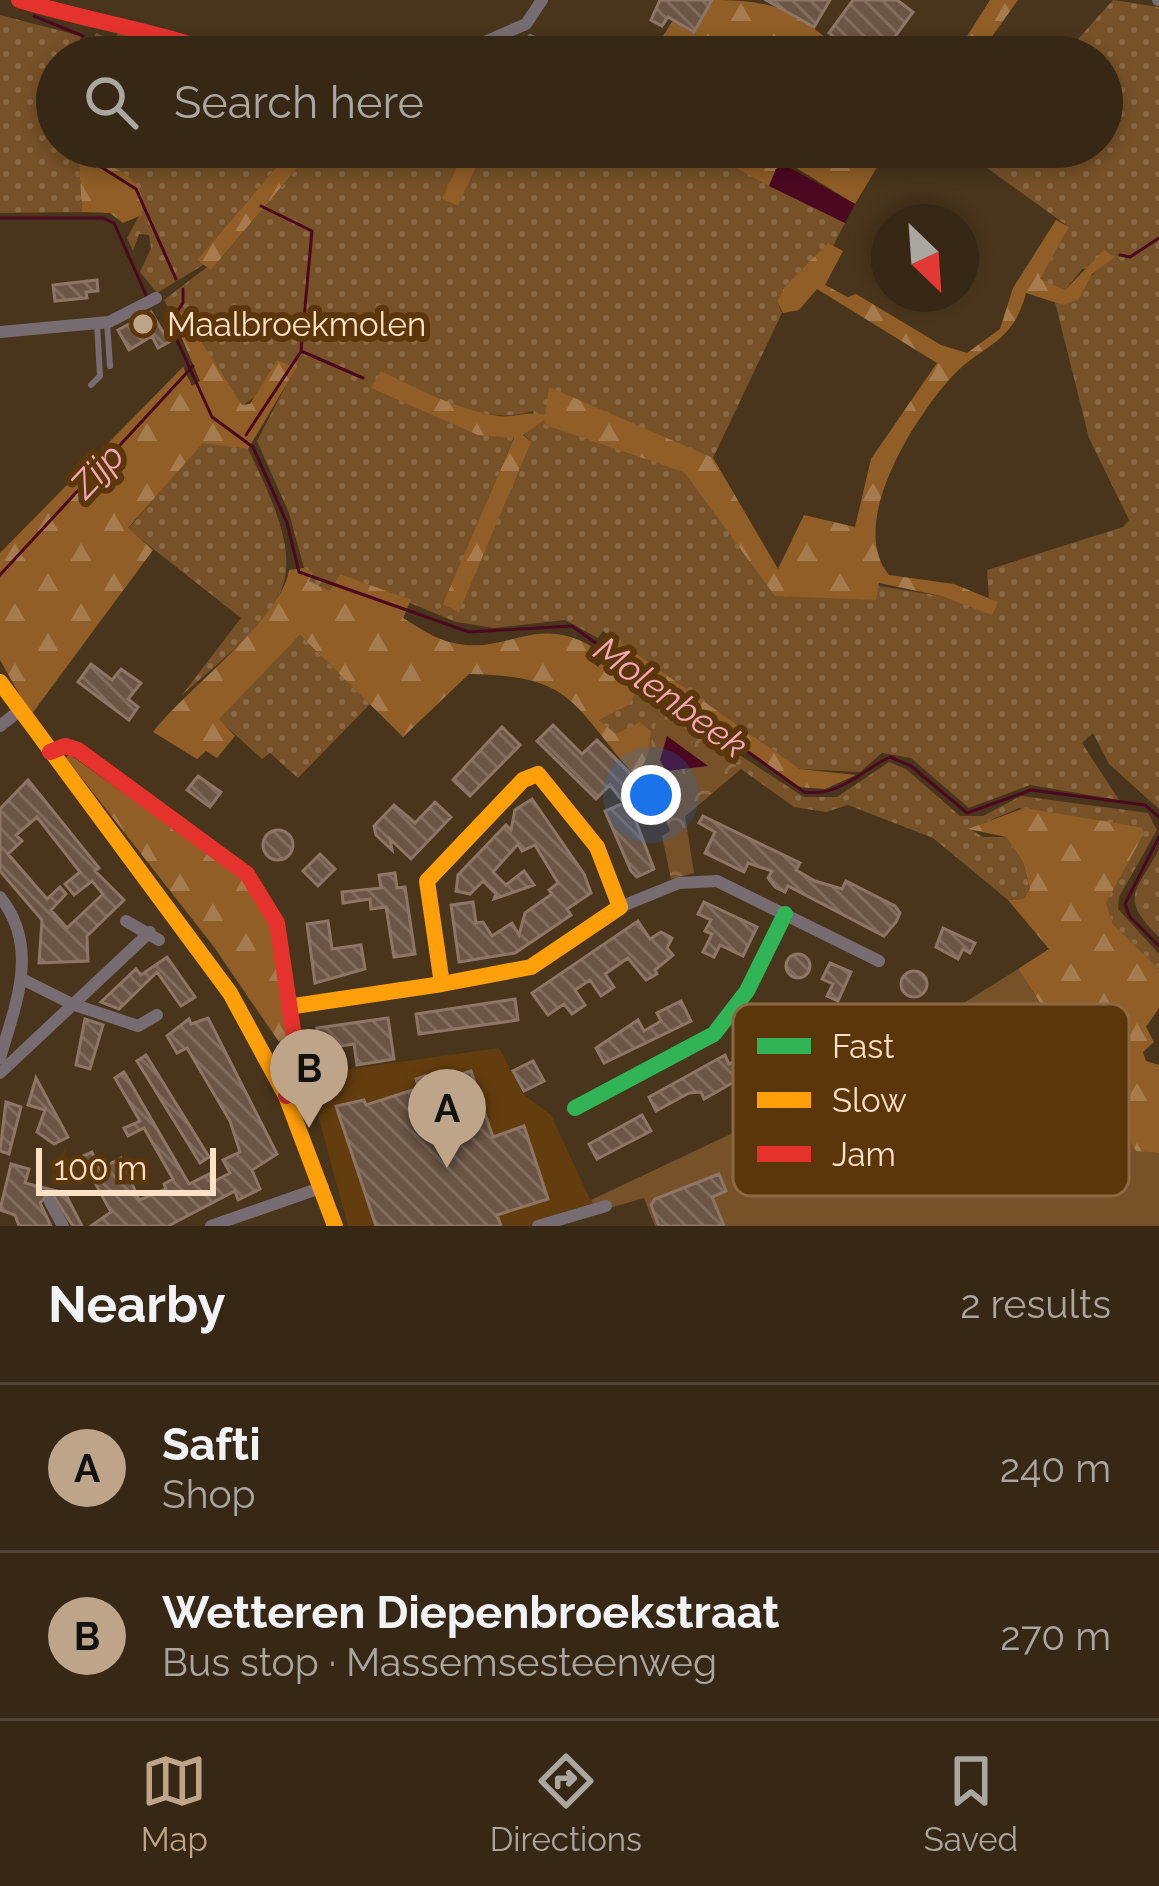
<!DOCTYPE html>
<meta charset="utf-8">
<style>
:root{--surface:#372815;--page:#3e301e;--text:#f1f3f6;--muted:#aaa6a0;--line:#514434;--accent:#bea58a}
body{margin:0;font-family:Raleway,sans-serif;background:var(--page);color:var(--text)}
.compass{position:absolute;left:871px;top:204px;width:108px;height:108px;border-radius:50%;background:var(--surface);box-shadow:0 6px 18px #0003;rotate:155deg}
.scale{position:absolute;left:36px;bottom:30px;width:180px;box-sizing:border-box;padding-left:12px;border:6px solid #fde1c6;border-top:0;font-size:33px;line-height:42px;white-space:nowrap;color:#fde1c6;-webkit-text-stroke:9px #5b360a;paint-order:stroke}
.you{position:absolute;left:651px;top:795px;width:42px;height:42px;margin:-30px;border:9px solid #fff;border-radius:50%;background:#1a73e8;box-shadow:0 0 0 18px #1a73e833}
.badge{display:grid;place-items:center;width:78px;height:78px;border-radius:50%;background:var(--accent);color:#111;font-size:39px;font-weight:700}
.pin{position:absolute;translate:-50% -99px;filter:drop-shadow(0 3px 6px #0008)}
.pin::after{content:'';position:absolute;top:63px;width:42px;height:36px;background:inherit;clip-path:polygon(0 0,100% 0,50% 100%)}
.list{margin:0;padding:0;list-style:none}
h2{display:flex;justify-content:space-between;align-items:center;height:156px;margin:0;padding:0 48px;font-size:51px}
h2 small{font-size:39px;font-weight:400;color:var(--muted)}
.list li{display:grid;grid-template-columns:78px 1fr auto;gap:36px;align-items:center;box-sizing:border-box;height:168px;padding:0 48px;border-top:3px solid var(--line)}
.list b{display:block;font-size:45px;white-space:nowrap}
.list p{margin:0;font-size:39px;white-space:nowrap;color:var(--muted)}
.list em{font-size:39px;font-style:normal;color:var(--muted)}
.icon{flex:none;width:66px;height:66px;fill:none;stroke:currentColor;stroke-width:2;stroke-linecap:round;stroke-linejoin:round}
.map{position:relative;flex:none;width:1159px;height:1226px;overflow:hidden}
.search{position:absolute;background:var(--surface);box-shadow:0 6px 18px #0003;left:36px;right:36px;top:36px;height:132px;display:flex;align-items:center;gap:30px;box-sizing:border-box;padding:0 42px;border-radius:66px;color:var(--muted);font-size:45px}
.sheet{height:492px;background:var(--surface)}
nav{display:flex;justify-content:space-around;align-items:center;box-sizing:border-box;height:168px;border-top:3px solid var(--line);background:var(--surface);font-size:33px;color:var(--muted)}
nav a{display:grid;justify-items:center;gap:6px}
nav .on{color:var(--accent)}
.map>svg:first-child{display:block}
.built{fill:#633d0d}
.grass{fill:url(#grass-dots);fill-rule:evenodd}
.forest{fill:url(#forest-firs)}
.park{fill:url(#park-crowns)}
.pitch{fill:#775128}
.water{fill:#4c0820}
.lines{fill:none;stroke-linecap:round;stroke-linejoin:round}
.stream{stroke:#4c0820;stroke-width:3}
.building{fill:url(#building-back-hatch);stroke:#8d7665;stroke-width:3;fill-rule:evenodd}
.lane{stroke:#786c73;stroke-width:6}
.street{stroke:#786c73;stroke-width:12}
.fast{stroke:#30b455;stroke-width:16}
.slow{stroke:#ff9f0a;stroke-width:16}
.jam{stroke:#e5322d;stroke-width:16}
.poi-dot{fill:#bea58a;stroke:#5b360a;stroke-width:4.5}
.labels{text-anchor:middle;dominant-baseline:central;stroke-width:12;stroke-linejoin:round;paint-order:stroke}
.poi-label{font-size:33px;fill:#fde1c6;stroke:#5b360a;text-anchor:start}
.water-label{font-size:36px;font-style:italic;fill:#f5a6b7;stroke:#5b360a}
.key{fill:#5b360a;stroke:#8c6942;stroke-width:3}
.key-label{font-size:33px;fill:#fde1c6}
</style>
<div class="map">
<svg width="1159" height="1226" viewBox="0 0 1159 1226">
<defs>
<pattern id="grass-dots" width="8" height="8" patternUnits="userSpaceOnUse" patternTransform="scale(3)"><rect width="8" height="8" fill="#775128"/><path d="M2 2h.1M6 6h.1" fill="none" stroke="#8b6a46" stroke-width="1.8" stroke-linecap="round"/></pattern>
<pattern id="forest-firs" width="22" height="20" patternUnits="userSpaceOnUse" patternTransform="scale(3)"><rect width="22" height="20" fill="#905e26"/><path d="M5 1l3.5 6h-7zM16 11l3.5 6h-7z" fill="#a67c4e"/></pattern>
<pattern id="park-crowns" width="20" height="18" patternUnits="userSpaceOnUse" patternTransform="scale(3)"><rect width="20" height="18" fill="#775128"/><path d="M2 6a3 3 0 1 1 6 0M12 15a3 3 0 1 1 6 0" fill="none" stroke="#8b6a46"/></pattern>
<pattern id="building-back-hatch" width="6" height="6" patternUnits="userSpaceOnUse" patternTransform="scale(3)"><rect width="6" height="6" fill="#6b5544"/><path d="M-1 5l2 2M0 0l6 6M5-1l2 2" fill="none" stroke="#816d5e"/></pattern>
</defs>
<rect width="100%" height="100%" fill="#49351c"/>
<path class="built" d="M499,1048L523,1094L551,1115L596,1212L551,1226H348L307,1075Z"/>
<path class="grass" d="M1113,0L1159,7V809L1109,764L1093,733L1082,743L1119,800L1030,785L969,808L911,758L882,753L860,772L800,769L603,631L598,638L565,620L494,628L456,622L340,574L331,592L308,581L312,573L304,568L289,513L257,441L295,368L242,406L182,313L174,319L164,300L207,267L212,269L315,147H466L443,198L457,206L485,147H612L641,160L652,147H699L845,223L833,246L828,244L785,286L777,301L782,313L713,458L778,570L941,596L992,614L997,602L989,598L987,570L1123,527L1129,520L1089,438L1055,302L1063,305L1101,266L1082,269L1065,290L1039,280L1069,227L958,147H1102V57H1062ZM381,372C426,392 482,428 533,411L537,425L523,434L530,441L444,605L514,437L372,388Z
M0,15L81,36L78,46L89,50L96,33L115,41L118,33L172,40L219,57H57V147H78L82,212L0,213Z
M89,147H294L198,259L203,265L157,293L140,272L151,248L149,235L139,234L133,251L127,238L144,207C135,177 113,169 89,156Z
M203,442L248,449C317,588 292,599 182,695L241,618L128,529Z
M300,635L370,704L298,778L270,753L262,759L218,719Z
M636,691L707,747L715,739L804,797H837L889,762L906,769L960,816H983L1021,796L1148,813L1157,830L1119,897L1118,909L1159,954V969L1113,924L1106,903L1141,827L1019,808L970,829L983,837H1006L1023,862L1030,889L1023,899L1008,900L933,838L848,805L826,812L794,807L741,769L676,824L634,775L647,760L650,730L640,723L616,735L598,719Z
M1159,850V937C1119,898 1135,893 1159,850Z"/>
<path class="forest" d="M712,0C780,0 797,12 848,57H650L673,20Z
M990,0H1018L981,52L964,41Z
M78,147H89V156C116,170 148,176 142,215L123,223L110,213L82,212Z
M294,147H315L211,270L197,260Z
M466,147H485L458,206L442,199Z
M699,147H889L855,204L793,166L776,169L769,186Z
M1056,220L1069,227L1040,279L1065,290L1104,250L1115,257L1092,274L1079,299L1063,305L1026,293C1012,347 981,343 948,381C913,421 847,524 889,575L954,584L998,602L992,615L941,596L879,583L876,600L775,596L684,472L545,425L544,420L523,435L531,442L459,612L443,604L514,438L478,435L371,388L381,371C418,389 457,410 499,416C516,418 530,410 545,415L549,387L713,458L778,569L804,515L855,527L871,459L937,363L817,289L799,310L783,313L777,301L785,286L828,243L843,251L825,285L848,297L856,294L941,345L967,353L1000,329L1013,288Z
M182,312L242,405L250,404L277,360L296,368L248,449L203,443L128,528L153,550L31,715L0,660V553L183,367L192,386L200,381L174,319Z
M304,568L313,573L309,581L330,591L340,574L411,600L403,618C418,627 436,640 454,643C506,655 535,614 591,646L585,656L598,667L607,657L715,739L707,748L636,691L630,704L599,720L616,734L640,722L651,731L647,760L634,775C570,701 573,676 469,674L403,737L300,635L219,719L235,736L217,758L206,751L197,759L153,732C186,689 282,619 289,570Z
M611,636L800,769L856,775L825,789L798,787L605,646Z
M69,754L240,876L273,931L292,1061L214,947L66,758Z
M1024,808L1141,827L1144,833L1106,903L1113,924L1159,969V1008L1146,1027L1154,1042L1143,1052L1146,1061L1159,1065V1153L1136,1152L1018,969L1049,949L1008,900L1023,899L1030,889L1023,862L1006,837L968,829Z"/>
<path class="park" d="M661,711L740,769L685,816L694,873L671,879L662,836L670,831L660,805L634,775C653,762 650,731 661,711Z"/>
<path class="pitch" d="M1018,969L1136,1151L1159,1153V1226H655L644,1198L596,1212L591,1200L830,1087Z"/>
<path class="water" d="M785,165L855,204L845,223L769,186L776,169Z
M667,736L708,766L666,771L660,760Z"/>
<g class="lines">
<path class="stream" d="M34,16L83,36
M95,40L105,45L106,57
M86,147L87,158L136,189L176,279
M261,206L312,231L301,351L363,378
M0,218H103L114,223L147,297
M1120,255L1130,257L1159,238
M167,318L212,417L253,447L287,523L299,572L469,632L572,626L804,792C840,797 860,771 890,757L911,766L967,813L1031,790L1145,805L1159,817
M172,319L183,303V289
M246,435L300,353
M0,575L193,366
M1159,837L1125,904L1130,917L1159,946"/>
</g>
<path class="building" d="M660,0H712L694,32L668,17L662,26L651,20Z
M766,0H830L814,27Z
M853,0H897L913,12L880,57H861L829,33Z
M97,280L98,291L86,292L87,298L55,301L53,285Z
M151,312L169,342L158,348L152,336L129,350L118,330Z
M91,664L112,680L121,669L141,683L128,699L138,707L129,720L78,682Z
M553,725L582,754L597,740L638,781L624,790L654,869L637,877L631,871L605,811L624,803L610,785L596,799L537,741Z
M502,727L520,745L470,796L453,780Z
M198,776L221,792L210,807L187,790Z
M28,780L99,868L95,871L124,900L87,936L88,961L39,963L42,920L0,871V809ZM37,817L80,872L65,884L74,895L92,881L103,894L67,928L51,910L66,894L60,887L47,899L8,854L22,841L16,835Z
M532,799L584,874L591,893L567,909L571,915L515,953L459,962L451,905L473,902L476,923L483,922L492,936L512,923L519,935L525,913L552,894L549,890L558,883L535,845L522,851L518,844L493,872L506,885L524,871L534,885L494,899L496,894L483,881L470,894L456,891L458,875L506,825L511,830L515,810Z
M435,802L451,817L411,859L390,839L392,850L376,835L374,826L394,805L415,823Z
M703,816L800,863L796,870L815,881L842,889L846,881L895,906L900,913L896,922L884,936L788,886L785,892L775,887L768,878L772,871L748,863L744,872L705,853L715,832L699,823Z
M263 845a15 15 0 1 1 30 0a15 15 0 1 1-30 0Z
M320,854L335,869L318,886L303,871Z
M395,873L397,888L405,887L415,954L394,957L386,907L371,909L370,899L343,903L342,892L381,888L379,875Z
M704,902L757,927L743,956L720,945L714,957L703,952L712,934L705,931L711,920L698,914Z
M328,921L332,949L361,945L365,969L315,983L307,924Z
M638,921L650,939L661,932L672,938L667,948L673,955L655,970L657,974L646,980L628,958L605,974L614,987L601,996L590,980L575,990L585,1005L572,1014L564,1004L548,1015L532,993Z
M943,928L975,943L970,953L963,949L958,959L936,947Z
M786 966a12 12 0 1 1 24 0a12 12 0 1 1-24 0Z
M167,957L195,997L181,1006L157,972L119,1009L101,1002L136,969L141,975Z
M830,963L851,972L838,1001L827,996L833,984L822,979Z
M901 984a13 13 0 1 1 26 0a13 13 0 1 1-26 0Z
M515,999L518,1020L419,1034L416,1014Z
M681,1001L691,1021L604,1063L596,1048L638,1020L644,1031L661,1021L657,1013Z
M208,1018L277,1154L252,1170L260,1189L238,1200L235,1191L168,1226H91L111,1212L81,1157L92,1152L100,1169L121,1158L139,1200L166,1189L164,1184L173,1179L144,1128L128,1136L124,1128L140,1121L115,1078L124,1072L189,1184L209,1174L213,1182L230,1173L223,1160L240,1152L230,1121L187,1048L177,1053L167,1036L189,1019L191,1024Z
M388,1018L394,1059L357,1065L354,1044L334,1047L337,1069L324,1071L317,1028Z
M85,1019L103,1025L90,1069L76,1065Z
M146,1055L209,1157L200,1163L137,1061Z
M725,1055L729,1064L741,1059L748,1074L704,1099L701,1092L689,1093L656,1111L649,1097Z
M533,1061L544,1081L524,1091L513,1071Z
M471,1071L477,1089L473,1093L477,1091L493,1137L524,1126L548,1199L497,1215L501,1226H376L336,1106L364,1100L366,1105L419,1088L416,1079L425,1076L428,1085Z
M36,1078L68,1137L54,1144L37,1132L45,1110L28,1105Z
M6,1102L21,1107L9,1154L0,1151Z
M642,1115L651,1131L597,1159L589,1144Z
M11,1164L29,1169L25,1183L65,1193L82,1226H73L51,1192L40,1203L51,1226H19L15,1215L0,1210Z
M719,1174L726,1191L712,1197L724,1226H659L651,1205L655,1199Z"/>
<g class="lines">
<path class="lane" d="M530,37L584,57
M107,322L110,366
M91,385L100,376L97,323"/>
<path class="street" d="M1158,0H1159
M450,57L526,24L542,0
M0,332L109,322L156,298
M0,726L19,711
M0,897C40,947 16,1003 0,1058
M620,907L679,883L717,881L879,961
M126,921L159,940
M22,979L72,1004L138,1026L157,1015
M0,1073L150,932
M50,1202L63,1226
M211,1226L323,1187
M538,1226L606,1206"/>
<path class="fast" d="M575,1108L714,1034L747,991L785,914"/>
<path class="slow" d="M0,682L230,993L286,1096L335,1226
M294,1006L442,984L427,881L523,780L538,774L597,847L620,907L531,967L442,984"/>
<path class="jam" d="M19,0C89,21 161,32 229,57
M50,752L65,746L78,750L247,874L277,923L300,1077L286,1096"/>
</g>
<circle class="poi-dot" cx="143" cy="324" r="12"/>
<g class="labels">
<g class="poi-label">
<text x="167" y="324">Maalbroekmolen</text>
</g>
<g class="water-label">
<text transform="translate(97 470) rotate(-47)">Zijp</text>
<text transform="translate(671 697) rotate(36)">Molenbeek</text>
</g>
</g>
<rect x="733" y="1004" width="396" height="192" rx="18" class="key"/>
<rect x="757" y="1038" width="54" height="16" fill="#30b455"/>
<rect x="757" y="1092" width="54" height="16" fill="#ff9f0a"/>
<rect x="757" y="1146" width="54" height="16" fill="#e5322d"/>
<g class="key-label">
<text x="832" y="1058">Fast</text>
<text x="832" y="1112">Slow</text>
<text x="832" y="1166">Jam</text>
</g>
</svg>
<svg class="compass" viewBox="-18 -18 36 36"><path d="M0-13l5 13h-10z" fill="#e53935"/><path d="M0 13l5-13h-10z" fill="#aaa6a0"/></svg>
<div class="scale">100 m</div>
<div class="you"></div>
<div class="pin badge" style="left:447px;top:1168px">A</div>
<div class="pin badge" style="left:309px;top:1128px">B</div>
<div class="search"><svg class="icon" aria-label="search" viewBox="0 0 24 24"><circle cx="10" cy="10" r="6"/><path d="M15 15l6 6"/></svg>Search here</div>
</div>
<section class="sheet">
<h2>Nearby<small>2 results</small></h2>
<ul class="list">
<li><span class="badge">A</span><div><b>Safti</b><p>Shop</p></div><em>240 m</em></li>
<li><span class="badge">B</span><div><b>Wetteren Diepenbroekstraat</b><p>Bus stop · Massemsesteenweg</p></div><em>270 m</em></li>
</ul>
</section>
<nav>
<a class="on"><svg class="icon" aria-label="map" viewBox="0 0 24 24"><path d="M3 6l6-2 6 2 6-2v14l-6 2-6-2-6 2zM9 4v14M15 6v14"/></svg>Map</a>
<a><svg class="icon" aria-label="directions" viewBox="0 0 24 24"><path d="M12 3l9 9-9 9-9-9zM9 14v-3h6M13 9l2 2-2 2"/></svg>Directions</a>
<a><svg class="icon" aria-label="saved" viewBox="0 0 24 24"><path d="M7 4h10v16l-5-4-5 4z"/></svg>Saved</a>
</nav>
